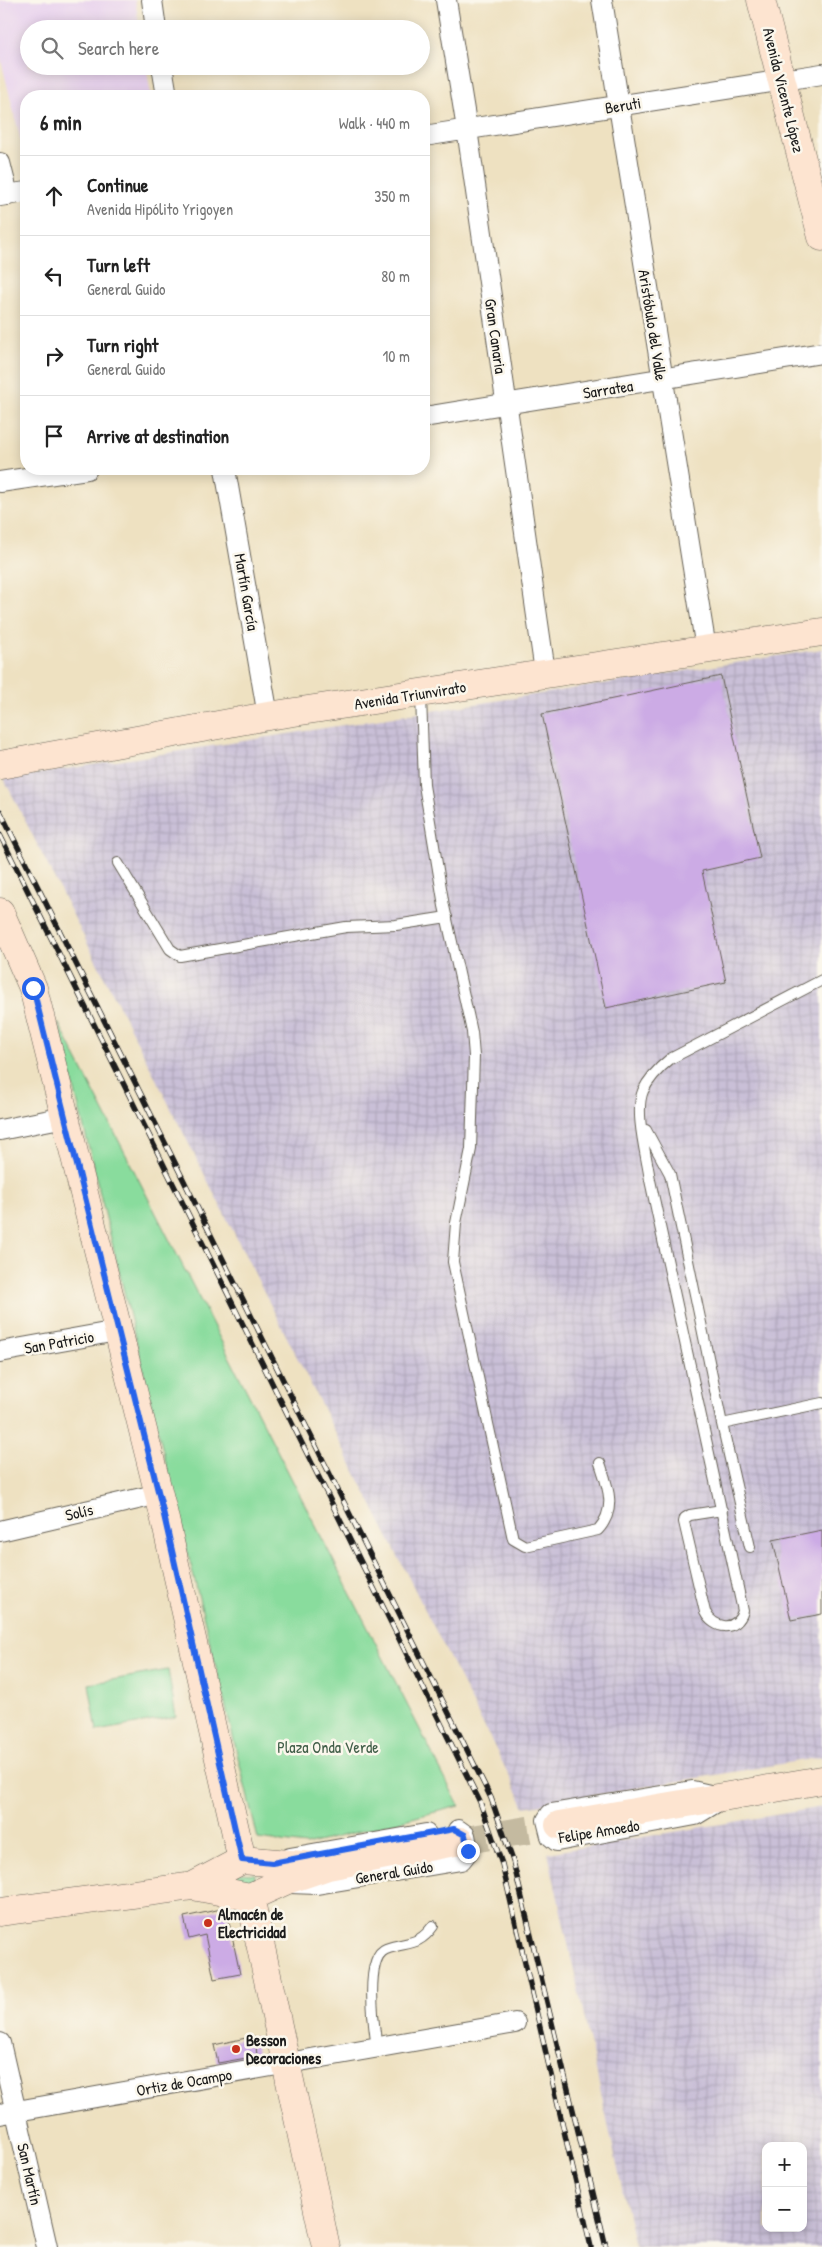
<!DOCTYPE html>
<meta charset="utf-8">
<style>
:root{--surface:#fff;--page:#f2f2f2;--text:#222;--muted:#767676;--line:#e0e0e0}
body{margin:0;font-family:"Patrick Hand",sans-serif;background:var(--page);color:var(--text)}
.controls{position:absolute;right:15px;bottom:15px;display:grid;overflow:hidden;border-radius:10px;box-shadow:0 2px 12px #0003}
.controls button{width:45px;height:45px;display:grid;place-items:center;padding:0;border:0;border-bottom:1px solid var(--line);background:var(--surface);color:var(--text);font:25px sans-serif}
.stop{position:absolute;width:15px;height:15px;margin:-11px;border:4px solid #2563eb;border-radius:50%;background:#fff}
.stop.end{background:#2563eb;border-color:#fff;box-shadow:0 1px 5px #0008}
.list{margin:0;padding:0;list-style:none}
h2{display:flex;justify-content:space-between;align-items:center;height:65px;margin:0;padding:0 20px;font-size:21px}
h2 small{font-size:16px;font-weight:400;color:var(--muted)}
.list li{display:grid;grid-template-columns:32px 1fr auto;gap:15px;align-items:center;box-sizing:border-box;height:80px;padding:0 20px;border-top:1px solid var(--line)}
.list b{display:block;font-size:19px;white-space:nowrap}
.list p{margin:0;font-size:16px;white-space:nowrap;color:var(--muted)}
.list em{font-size:16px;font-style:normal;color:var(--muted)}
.icon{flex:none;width:28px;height:28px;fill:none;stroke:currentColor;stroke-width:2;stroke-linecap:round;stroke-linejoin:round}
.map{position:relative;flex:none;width:822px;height:2247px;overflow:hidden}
.search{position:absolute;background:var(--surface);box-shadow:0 2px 12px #0003;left:20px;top:20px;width:410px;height:55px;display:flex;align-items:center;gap:12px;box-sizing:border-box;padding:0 18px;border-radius:28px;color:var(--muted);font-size:19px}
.panel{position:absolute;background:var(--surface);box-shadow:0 2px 12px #0003;left:20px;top:90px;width:410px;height:385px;border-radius:20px}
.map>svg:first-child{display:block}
.built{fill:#e8d2ee}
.industrial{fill:url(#industrial-grid);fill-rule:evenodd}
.green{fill:#89dc9d;stroke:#527c5c}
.building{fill:#ccabe5}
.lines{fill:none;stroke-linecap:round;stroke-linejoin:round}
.secondary-tunnel{stroke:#c4baa0;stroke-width:28;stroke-dasharray:28 14;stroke-linecap:butt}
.lane-casing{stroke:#666156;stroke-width:12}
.street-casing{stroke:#666156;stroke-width:22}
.secondary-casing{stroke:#666156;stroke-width:29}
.lane{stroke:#fff;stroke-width:10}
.street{stroke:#fff;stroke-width:20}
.secondary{stroke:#fde4d0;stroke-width:28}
.rail-casing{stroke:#1c1c1c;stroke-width:5.5}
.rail{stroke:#fbf7ec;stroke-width:4;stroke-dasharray:11;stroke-linecap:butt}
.route{stroke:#2563eb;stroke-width:6}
.poi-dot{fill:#c8321e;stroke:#fbf7ec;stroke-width:2}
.labels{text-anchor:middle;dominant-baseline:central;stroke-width:5;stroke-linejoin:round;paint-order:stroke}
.street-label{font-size:16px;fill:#1c1c1c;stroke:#fbf7ec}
.park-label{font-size:16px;fill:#425f49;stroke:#fbf7ec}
.poi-label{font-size:16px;font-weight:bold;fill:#1c1c1c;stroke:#fbf7ec;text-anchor:start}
</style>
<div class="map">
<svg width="822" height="2247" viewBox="0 0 822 2247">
<defs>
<pattern id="industrial-grid" width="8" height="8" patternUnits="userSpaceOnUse" patternTransform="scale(1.25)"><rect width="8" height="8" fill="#c9bfd7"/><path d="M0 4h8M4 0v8" fill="none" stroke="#aca4b8"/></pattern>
</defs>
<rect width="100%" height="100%" fill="#fbf7ec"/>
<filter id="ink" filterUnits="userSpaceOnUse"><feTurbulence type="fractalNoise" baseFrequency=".02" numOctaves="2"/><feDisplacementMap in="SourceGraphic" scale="10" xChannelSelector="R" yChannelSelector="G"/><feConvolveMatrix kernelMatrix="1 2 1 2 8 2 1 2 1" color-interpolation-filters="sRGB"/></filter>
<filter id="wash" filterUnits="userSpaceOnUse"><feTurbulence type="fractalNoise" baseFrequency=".0096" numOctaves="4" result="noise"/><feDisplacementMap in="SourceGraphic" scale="20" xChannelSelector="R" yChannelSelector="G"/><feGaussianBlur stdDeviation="1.12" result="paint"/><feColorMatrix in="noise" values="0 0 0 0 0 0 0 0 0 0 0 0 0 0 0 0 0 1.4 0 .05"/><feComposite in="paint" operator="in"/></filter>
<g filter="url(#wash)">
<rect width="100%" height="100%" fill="#eee1c1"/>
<path class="built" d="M0,0H135L140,29H29V66H146L151,96H26V162L0,56Z"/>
<path class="industrial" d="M822,649V1757L525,1807L4,779Z
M822,1807V2247H635L548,1853ZM766,2146H803V2228H766Z"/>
<path class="green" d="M58,1022L459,1806L306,1845L258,1839Z
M168,1670L176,1717L97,1731L89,1684Z
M235,1873L255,1874L254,1885L234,1880Z"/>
<g id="blocks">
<path class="building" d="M721,676L760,858L702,871L726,982L606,1008L542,714Z
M822,1530V1614L791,1620L773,1540Z
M226,1908L240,1974L214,1979L205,1935L189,1939L184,1917Z
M255,2036L257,2056L218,2063L214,2045Z"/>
</g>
</g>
<g filter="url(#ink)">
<use href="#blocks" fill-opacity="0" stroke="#666156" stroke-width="1"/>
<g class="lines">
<path class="secondary-tunnel" d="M460,1841L559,1825"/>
<g class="lane-casing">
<path id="lane" d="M421,695L424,785L444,906L472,1032L474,1056L471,1149L456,1223L453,1262L513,1539L525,1546L598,1530C617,1509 608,1487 600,1463
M118,863L170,949L180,956L346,927L396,925L447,917
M646,1130L670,1174L722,1424L750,1547
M722,1424L822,1403
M722,1510L690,1515L685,1518L684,1522L705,1612C714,1630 737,1632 743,1611L650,1180C647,1157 634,1112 643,1091C649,1078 659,1068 670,1059L822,980
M377,2047C374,2028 364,1957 386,1949C407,1941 418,1947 433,1926"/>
</g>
<g class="street-casing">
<path id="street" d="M152,0L156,29
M446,0L467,129L545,672
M602,0L706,649
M162,66L167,96
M424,136L822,74
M0,163L8,195
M0,196L26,192
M424,417L822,353
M225,469L268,716
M0,482L87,469
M0,1130L65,1117
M0,1352L117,1331
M0,1531L159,1494
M692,1791L723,1798L695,1815L557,1841L551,1836L547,1820L551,1814Z
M290,1858L426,1834
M290,1883L317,1884L461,1860L468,1851L465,1835L458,1830
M0,2043L47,2247
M0,2114L515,2023"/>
</g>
<g class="secondary-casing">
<path id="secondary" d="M761,0L822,237
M0,765L268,716L822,632
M0,912L33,988L163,1511L242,1860
M559,1825L822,1780
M193,1886L242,1860L314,1866
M250,1897L326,2247
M0,1912L193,1886L250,1897L287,1880L328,1866L460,1841"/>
</g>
<use href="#lane" class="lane"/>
<use href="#street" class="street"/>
<use href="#secondary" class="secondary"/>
<g class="rail-casing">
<path id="rail" d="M0,811L491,1798L513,1861L606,2247
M0,835L480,1802L502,1864L591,2247"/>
</g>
<use href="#rail" class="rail"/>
</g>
</g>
<g class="lines" filter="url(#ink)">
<path class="route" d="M33,988L163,1511L242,1860L272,1863L454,1829L465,1835L468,1851"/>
</g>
<g class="poi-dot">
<circle cx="208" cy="1923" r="5"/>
<circle cx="236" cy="2049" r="5"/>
</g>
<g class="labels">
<g class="street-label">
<text transform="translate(784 90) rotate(76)">Avenida Vicente López</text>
<text transform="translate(623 105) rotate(-9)">Beruti</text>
<text transform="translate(653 325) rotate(81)">Aristóbulo del Valle</text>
<text transform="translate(496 336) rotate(82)">Gran Canaria</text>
<text transform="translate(608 389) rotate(-9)">Sarratea</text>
<text transform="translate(247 592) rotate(80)">Martín García</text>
<text transform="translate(410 695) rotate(-9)">Avenida Triunvirato</text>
<text transform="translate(59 1342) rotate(-10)">San Patricio</text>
<text transform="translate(79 1512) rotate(-13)">Solís</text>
<text transform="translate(599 1831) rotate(-9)">Felipe Amoedo</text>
<text transform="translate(394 1872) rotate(-9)">General Guido</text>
<text transform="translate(184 2082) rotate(-10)">Ortiz de Ocampo</text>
<text transform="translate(30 2174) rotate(77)">San Martín</text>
</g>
<g class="park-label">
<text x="328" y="1747">Plaza Onda Verde</text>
</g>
<g class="poi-label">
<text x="218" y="1914">Almacén de<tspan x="218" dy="18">Electricidad</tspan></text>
<text x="246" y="2040">Besson<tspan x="246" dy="18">Decoraciones</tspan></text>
</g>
</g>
</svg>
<div class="controls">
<button>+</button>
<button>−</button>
</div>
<div class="stop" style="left:33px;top:988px"></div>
<div class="stop end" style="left:468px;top:1851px"></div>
<div class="search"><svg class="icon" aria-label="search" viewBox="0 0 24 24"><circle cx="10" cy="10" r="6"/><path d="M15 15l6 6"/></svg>Search here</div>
<section class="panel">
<h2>6 min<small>Walk · 440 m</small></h2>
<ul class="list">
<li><svg class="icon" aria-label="ahead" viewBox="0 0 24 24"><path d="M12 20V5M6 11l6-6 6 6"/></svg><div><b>Continue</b><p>Avenida Hipólito Yrigoyen</p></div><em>350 m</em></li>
<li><svg class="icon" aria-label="left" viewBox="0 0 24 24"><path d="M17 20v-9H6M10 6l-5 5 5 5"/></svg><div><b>Turn left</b><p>General Guido</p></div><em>80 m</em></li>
<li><svg class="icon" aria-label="right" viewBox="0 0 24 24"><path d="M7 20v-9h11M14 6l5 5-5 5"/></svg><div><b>Turn right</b><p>General Guido</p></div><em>10 m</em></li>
<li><svg class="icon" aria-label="arrive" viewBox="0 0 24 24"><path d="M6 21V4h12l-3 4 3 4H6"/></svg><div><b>Arrive at destination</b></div></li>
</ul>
</section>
</div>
